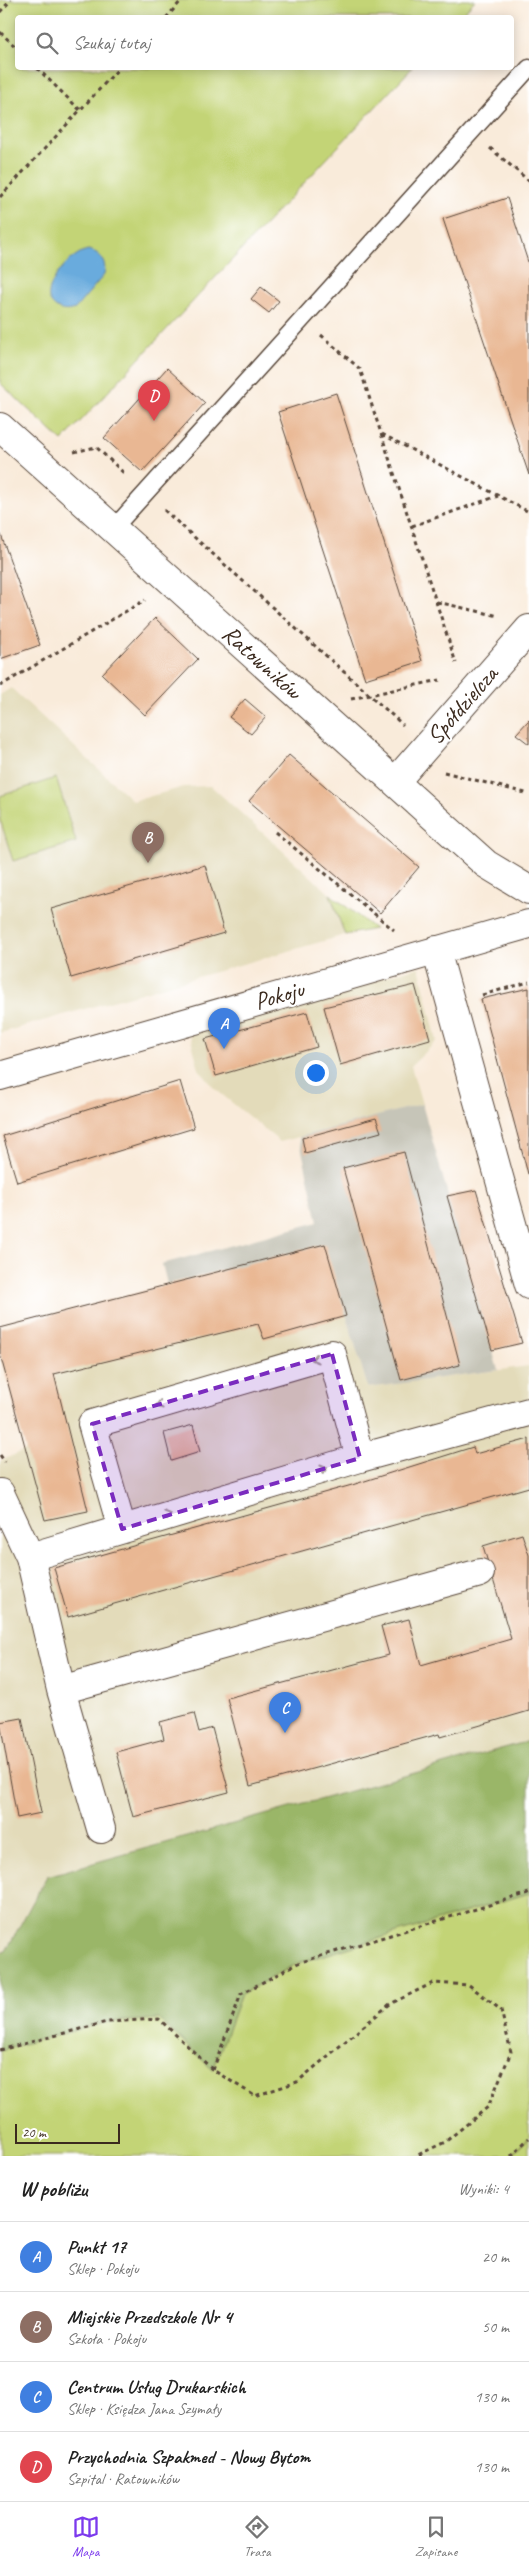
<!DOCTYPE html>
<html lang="pl">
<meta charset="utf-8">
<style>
:root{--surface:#fff;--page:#f2f2f2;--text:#222;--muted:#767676;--line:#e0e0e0;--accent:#7c3aed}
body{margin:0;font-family:Caveat,sans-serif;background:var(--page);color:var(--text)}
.scale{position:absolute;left:15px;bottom:12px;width:105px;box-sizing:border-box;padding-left:5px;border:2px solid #3b2a1e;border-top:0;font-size:14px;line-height:18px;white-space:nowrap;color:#3b2a1e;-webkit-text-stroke:4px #fff;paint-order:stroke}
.you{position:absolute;left:315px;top:1072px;width:18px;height:18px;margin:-12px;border:4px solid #fff;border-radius:50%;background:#1a73e8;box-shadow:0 0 0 8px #1a73e833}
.badge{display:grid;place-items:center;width:32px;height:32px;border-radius:50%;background:var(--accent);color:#fff;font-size:16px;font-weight:700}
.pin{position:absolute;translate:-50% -41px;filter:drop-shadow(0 1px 2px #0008)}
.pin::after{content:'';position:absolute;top:26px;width:18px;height:15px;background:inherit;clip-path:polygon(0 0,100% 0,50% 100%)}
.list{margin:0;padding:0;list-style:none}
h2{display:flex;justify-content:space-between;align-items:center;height:65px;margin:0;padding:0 20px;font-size:21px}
h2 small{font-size:16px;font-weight:400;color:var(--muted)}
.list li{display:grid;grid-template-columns:32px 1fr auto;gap:15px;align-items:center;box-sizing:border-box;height:70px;padding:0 20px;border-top:1px solid var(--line)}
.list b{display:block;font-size:19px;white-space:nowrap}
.list p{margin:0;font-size:16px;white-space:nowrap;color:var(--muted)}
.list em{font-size:16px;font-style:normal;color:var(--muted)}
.icon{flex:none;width:28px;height:28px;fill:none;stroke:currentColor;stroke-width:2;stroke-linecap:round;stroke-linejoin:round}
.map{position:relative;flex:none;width:529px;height:2156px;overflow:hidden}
.search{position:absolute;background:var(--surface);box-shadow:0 2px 12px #0003;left:15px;right:15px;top:15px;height:55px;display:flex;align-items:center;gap:12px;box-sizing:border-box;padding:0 18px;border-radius:5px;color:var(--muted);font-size:19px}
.sheet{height:345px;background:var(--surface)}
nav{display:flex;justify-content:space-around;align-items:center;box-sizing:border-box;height:70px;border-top:1px solid var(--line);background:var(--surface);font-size:14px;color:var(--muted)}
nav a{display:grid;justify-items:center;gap:2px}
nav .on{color:var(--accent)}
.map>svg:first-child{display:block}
.built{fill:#e3dbba;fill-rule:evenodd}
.industrial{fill:#c6c5b8}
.green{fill:#c3d476;stroke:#7f7f4a}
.forest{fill:#9ab667;stroke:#6a7042}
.water{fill:#69abdd;stroke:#526a7e}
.building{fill:#e9b793}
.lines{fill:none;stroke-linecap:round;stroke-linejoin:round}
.lane-casing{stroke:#58473a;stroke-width:19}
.street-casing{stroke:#58473a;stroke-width:30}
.path{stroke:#58473a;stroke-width:3;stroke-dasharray:4 4;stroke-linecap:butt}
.lane{stroke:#fff;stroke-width:16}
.street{stroke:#fff;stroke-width:28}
.oneway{stroke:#a79f9a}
.marked{fill:#7b2cbf;fill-opacity:0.2;stroke:#7b2cbf;stroke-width:4;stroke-dasharray:10 6;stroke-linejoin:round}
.labels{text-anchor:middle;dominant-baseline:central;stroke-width:4;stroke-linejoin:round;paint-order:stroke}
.street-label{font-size:24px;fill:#3b2a1e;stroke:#fff}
</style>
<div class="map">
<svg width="529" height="2156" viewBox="0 0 529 2156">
<rect width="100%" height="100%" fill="#fff"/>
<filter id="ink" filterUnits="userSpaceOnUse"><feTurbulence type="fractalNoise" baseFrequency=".02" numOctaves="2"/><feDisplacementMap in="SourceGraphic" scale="10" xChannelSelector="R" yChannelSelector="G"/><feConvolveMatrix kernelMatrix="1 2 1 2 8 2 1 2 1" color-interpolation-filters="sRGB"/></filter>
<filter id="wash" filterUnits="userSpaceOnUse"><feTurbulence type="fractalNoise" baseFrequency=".0096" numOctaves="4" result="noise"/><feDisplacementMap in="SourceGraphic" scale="20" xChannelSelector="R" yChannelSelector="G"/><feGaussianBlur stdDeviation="1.12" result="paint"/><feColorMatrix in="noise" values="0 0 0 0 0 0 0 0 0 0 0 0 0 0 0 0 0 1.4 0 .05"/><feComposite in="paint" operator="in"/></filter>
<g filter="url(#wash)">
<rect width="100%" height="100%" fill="#f9ebda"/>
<path class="built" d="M11,688L133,801L184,787L211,786L330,894L345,935L0,1033V695Z
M419,967L437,1041L411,1066L422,1104L280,1142L214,1088L199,1069L189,1032Z
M325,1244L368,1388L529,1366V1741L47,1876L6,1951L0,1953V1461L26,1450L0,1354V1328ZM472,1448L474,1454L176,1534L352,1485Z"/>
<path class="industrial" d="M422,1104L498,1370L368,1388L325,1244L167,1284L162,1264L318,1222L299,1137Z"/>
<path class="green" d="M0,0H475L459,18H18V68H412L62,441L0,383Z
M56,778L76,842L13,861L0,819V796Z
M330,894L375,929L345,935Z
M529,1893V2137L510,2156H0V2050L107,2022L159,2019L213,2070L241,1994L298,1963Z
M529,2138V2156H511Z"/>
<path class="forest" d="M529,1741V1893L298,1963L241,1994L213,2070L159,2019L107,2022L0,2050V1953L6,1951L47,1876Z"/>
<path class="water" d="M88,250C101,252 107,262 104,275L75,309C64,313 55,310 49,299C46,282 71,253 88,250Z"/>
<g id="blocks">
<path class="building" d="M507,198L529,265V475L443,219Z
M261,287L279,301L269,313L251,299Z
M167,368L205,403L142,472L104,438Z
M336,393L422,661L365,679L278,412Z
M0,532L40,645L0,659Z
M155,618L198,659L145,715L102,674Z
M245,699L266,717L251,734L229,717Z
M529,720V744L516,734Z
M289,755L419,867L380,913L249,801Z
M205,865L224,933L71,978L51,909Z
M415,985L430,1039L340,1065L324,1007Z
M529,988V1174H528L481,999Z
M307,1012L317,1047L216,1076L205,1039Z
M180,1081L194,1128L17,1182L3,1136Z
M376,1118L381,1132L305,1153L302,1138Z
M404,1152L460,1365L401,1380L343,1168Z
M476,1190L522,1343L492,1350L447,1196Z
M325,1244L346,1316L264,1339L258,1324L54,1374L88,1511L45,1520L0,1354V1328Z
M193,1425L200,1452L171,1461L164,1433Z
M529,1439V1487L68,1617L54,1568L352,1485L473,1447L475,1454Z
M522,1534L529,1555V1711L440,1737L439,1734L250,1786L227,1698L389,1655L381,1626L409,1619L421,1665L511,1639L483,1546Z
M194,1713L199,1732L212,1728L229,1792L133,1817L116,1752L164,1739L160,1722Z
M22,1718L41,1813L17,1818L0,1722Z"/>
</g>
</g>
<g filter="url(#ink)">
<use href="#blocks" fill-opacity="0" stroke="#58473a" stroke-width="1"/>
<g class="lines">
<g class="lane-casing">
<path id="lane" d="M113,529L529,68"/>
</g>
<g class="street-casing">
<path id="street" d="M0,427L486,864L529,890
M395,782L529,629
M436,950L529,1285
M0,1076L529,924
M360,1458L529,1412
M0,1493L30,1557L61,1690L101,1829
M30,1557L360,1458L332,1354L92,1424L122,1529
M61,1690L480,1573"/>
</g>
<path class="path" d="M0,12L11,0
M166,18L182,0
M0,32L18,49
M37,68L80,110
M490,148L529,181
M0,197L119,68
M321,335L360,369L456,663
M382,434L529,512
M74,452L96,447L126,475
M164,510L403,725
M412,526L498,496
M437,602L499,616
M0,686L145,600
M351,699L440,680
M444,772L529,794
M275,832L394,930
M482,995L529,982
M0,1455L5,1462
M0,2050L107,2022L159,2019L213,2070L255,2096L297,2082L390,2004L433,1983L469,1985L501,2010L511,2052L488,2107L445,2142L416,2156
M213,2070L241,1994L298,1963L529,1893
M511,2156L529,2138"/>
<use href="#lane" class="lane"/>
<use href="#street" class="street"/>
</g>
<defs><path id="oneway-chevron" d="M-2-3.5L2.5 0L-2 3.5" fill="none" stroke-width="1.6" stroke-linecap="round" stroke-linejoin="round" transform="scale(1.25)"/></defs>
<g class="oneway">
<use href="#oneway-chevron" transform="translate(315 1359) rotate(164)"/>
<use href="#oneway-chevron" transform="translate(159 1405) rotate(164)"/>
<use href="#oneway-chevron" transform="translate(324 1469) rotate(-17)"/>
<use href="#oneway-chevron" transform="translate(168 1515) rotate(-17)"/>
</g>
</g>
<path class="marked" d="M332,1354L360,1458L122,1529L92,1424Z"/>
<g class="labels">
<g class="street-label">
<text transform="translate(262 662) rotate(42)">Ratowników</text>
<text transform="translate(462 705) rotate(-49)">Spółdzielcza</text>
<text transform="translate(279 995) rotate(-16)">Pokoju</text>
</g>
</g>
</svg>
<div class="scale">20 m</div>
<div class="you"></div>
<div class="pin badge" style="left:224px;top:1049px;background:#3f7fe0">A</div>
<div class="pin badge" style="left:148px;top:863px;background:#8d6e63">B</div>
<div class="pin badge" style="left:285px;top:1733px;background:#3f7fe0">C</div>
<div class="pin badge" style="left:154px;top:421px;background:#e0444e">D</div>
<div class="search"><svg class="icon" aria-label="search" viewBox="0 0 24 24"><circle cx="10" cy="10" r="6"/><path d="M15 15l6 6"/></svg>Szukaj tutaj</div>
</div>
<section class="sheet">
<h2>W pobliżu<small>Wyniki: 4</small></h2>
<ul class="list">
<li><span class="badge" style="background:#3f7fe0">A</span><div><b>Punkt 17</b><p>Sklep · Pokoju</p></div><em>20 m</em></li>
<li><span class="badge" style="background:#8d6e63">B</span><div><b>Miejskie Przedszkole Nr 4</b><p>Szkoła · Pokoju</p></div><em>50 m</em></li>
<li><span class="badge" style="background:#3f7fe0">C</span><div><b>Centrum Usług Drukarskich</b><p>Sklep · Księdza Jana Szymały</p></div><em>130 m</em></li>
<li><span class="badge" style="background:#e0444e">D</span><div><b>Przychodnia Szpakmed - Nowy Bytom</b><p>Szpital · Ratowników</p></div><em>130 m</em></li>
</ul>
</section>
<nav>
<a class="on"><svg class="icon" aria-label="map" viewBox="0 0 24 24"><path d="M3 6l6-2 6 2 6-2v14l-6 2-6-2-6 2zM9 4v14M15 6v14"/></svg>Mapa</a>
<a><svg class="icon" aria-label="directions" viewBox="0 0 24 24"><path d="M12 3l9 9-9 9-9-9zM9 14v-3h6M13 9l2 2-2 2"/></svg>Trasa</a>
<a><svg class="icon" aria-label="saved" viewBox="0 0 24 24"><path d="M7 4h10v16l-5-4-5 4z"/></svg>Zapisane</a>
</nav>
